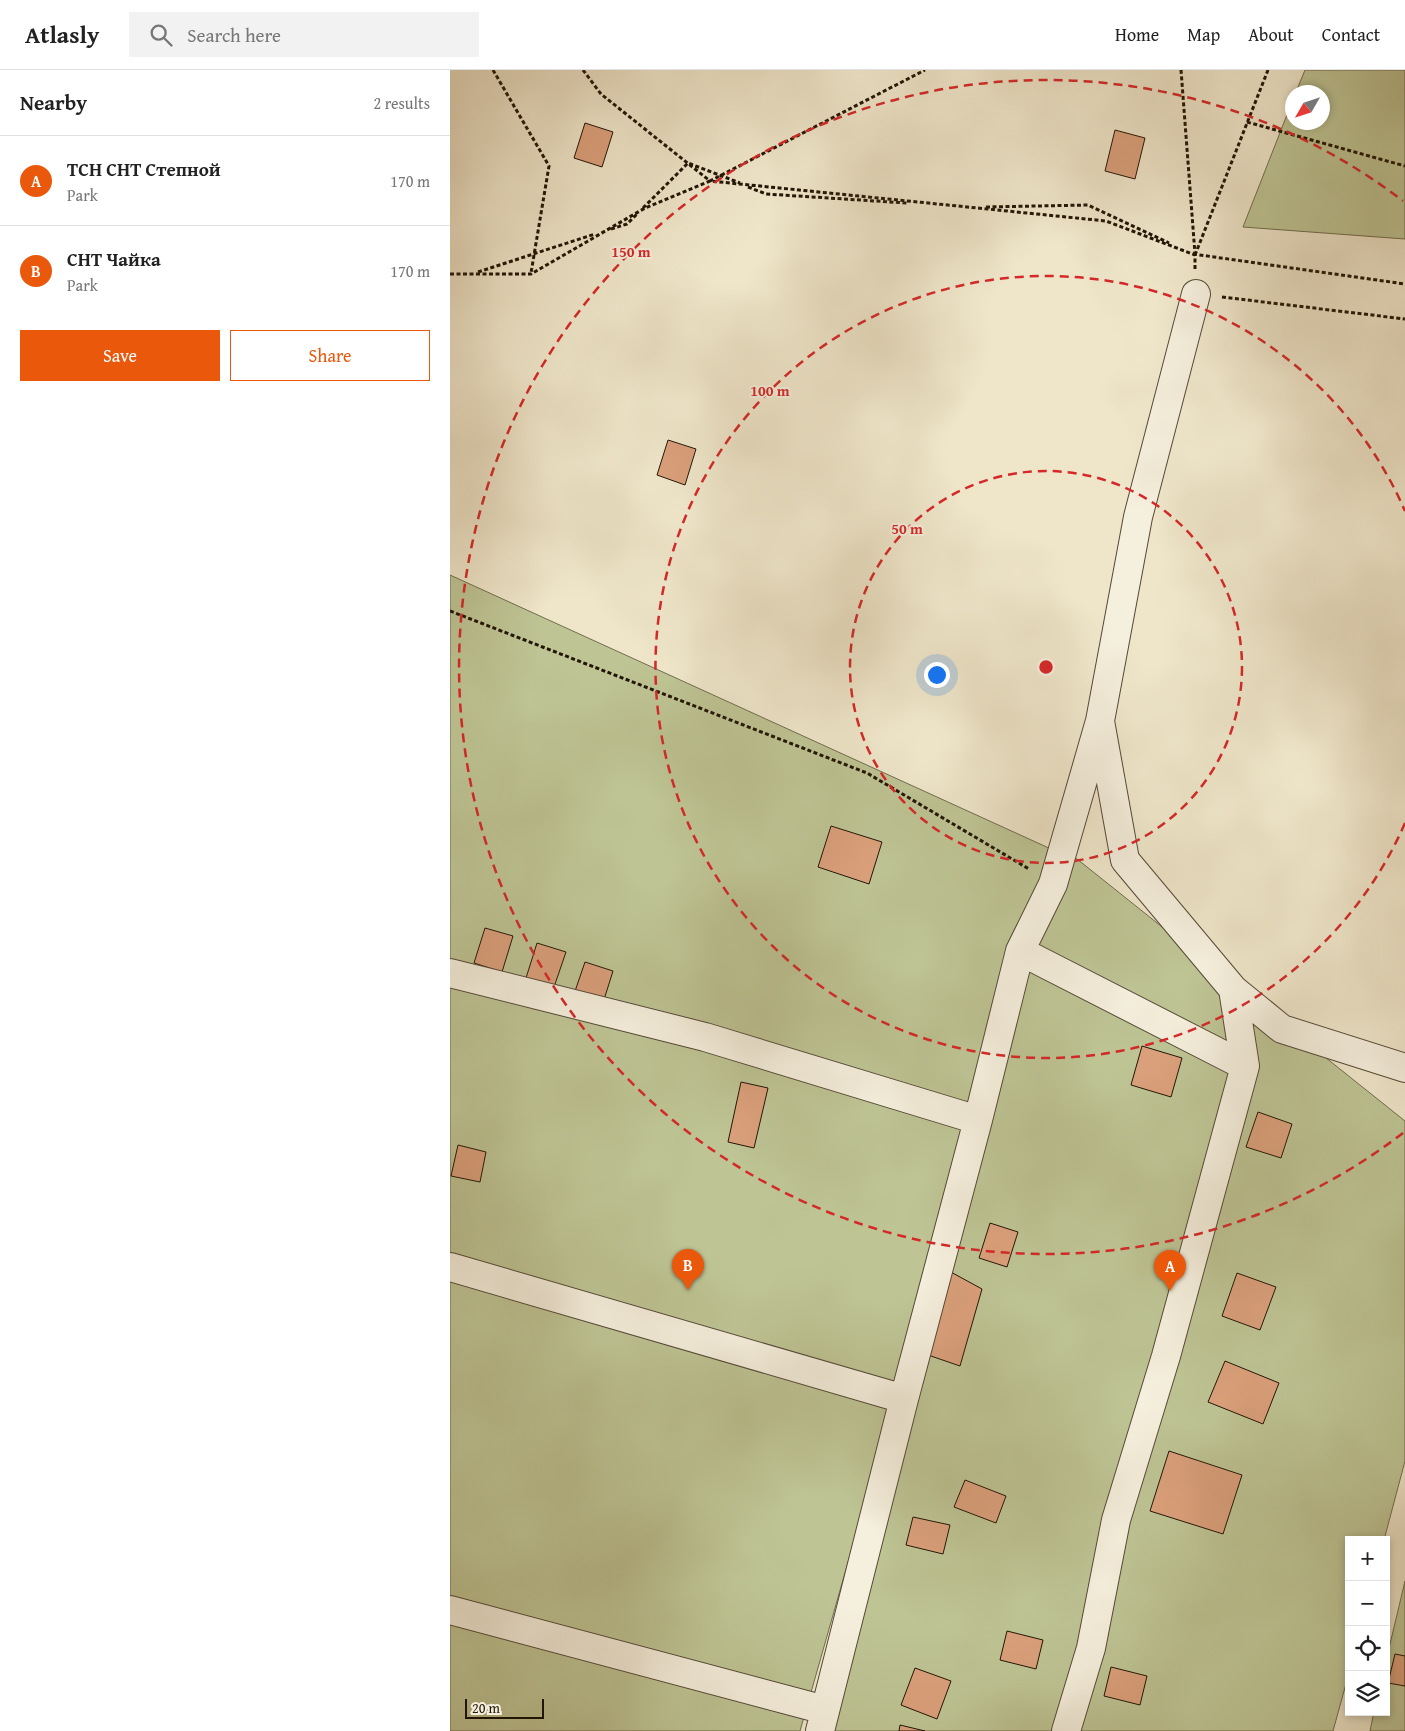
<!DOCTYPE html>
<meta charset="utf-8">
<style>
:root{--surface:#fff;--page:#f2f2f2;--text:#222;--muted:#767676;--line:#e0e0e0;--accent:#ea580c}
body{margin:0;font-family:"Gentium Book Plus",serif;background:var(--page);color:var(--text)}
.controls{position:absolute;right:15px;bottom:15px;display:grid;overflow:hidden;border-radius:0px;box-shadow:0 2px 8px #0003}
.controls button{width:45px;height:45px;display:grid;place-items:center;padding:0;border:0;border-bottom:1px solid var(--line);background:var(--surface);color:var(--text);font:25px sans-serif}
.compass{position:absolute;left:835px;top:15px;width:45px;height:45px;border-radius:50%;background:var(--surface);box-shadow:0 2px 8px #0003;rotate:231deg}
.scale{position:absolute;left:15px;bottom:12px;width:79px;box-sizing:border-box;padding-left:5px;border:2px solid #221506;border-top:0;font-size:14px;line-height:18px;white-space:nowrap;color:#221506;-webkit-text-stroke:4px #f5efdd;paint-order:stroke}
.you{position:absolute;left:486px;top:604px;width:18px;height:18px;margin:-12px;border:4px solid #fff;border-radius:50%;background:#1a73e8;box-shadow:0 0 0 8px #1a73e833}
.badge{display:grid;place-items:center;width:32px;height:32px;border-radius:50%;background:var(--accent);color:#fff;font-size:16px;font-weight:700}
.pin{position:absolute;translate:-50% -41px;filter:drop-shadow(0 1px 2px #0008)}
.pin::after{content:'';position:absolute;top:26px;width:18px;height:15px;background:inherit;clip-path:polygon(0 0,100% 0,50% 100%)}
.list{margin:0;padding:0;list-style:none}
h2{display:flex;justify-content:space-between;align-items:center;height:65px;margin:0;padding:0 20px;font-size:21px}
h2 small{font-size:16px;font-weight:400;color:var(--muted)}
.list li{display:grid;grid-template-columns:32px 1fr auto;gap:15px;align-items:center;box-sizing:border-box;height:90px;padding:0 20px;border-top:1px solid var(--line)}
.list b{display:block;font-size:19px;white-space:nowrap}
.list p{margin:0;font-size:16px;white-space:nowrap;color:var(--muted)}
.list em{font-size:16px;font-style:normal;color:var(--muted)}
.actions{display:flex;gap:10px;padding:15px 20px}
.actions a{flex:1;padding:11px 0;border:1px solid var(--accent);border-radius:0px;text-align:center;font-size:18px;color:var(--accent)}
.actions .main{background:var(--accent);color:#fff}
.icon{flex:none;width:28px;height:28px;fill:none;stroke:currentColor;stroke-width:2;stroke-linecap:round;stroke-linejoin:round}
.map{position:relative;flex:none;width:955px;height:1661px;overflow:hidden}
header{display:flex;align-items:center;gap:30px;box-sizing:border-box;height:70px;padding:0 25px;background:var(--surface);border-bottom:1px solid var(--line)}
header strong{font-size:24px}
nav{display:flex;gap:28px;margin-inline-start:auto;font-size:18px}
.search{width:350px;height:45px;background:var(--page);display:flex;align-items:center;gap:12px;box-sizing:border-box;padding:0 18px;border-radius:0px;color:var(--muted);font-size:19px}
main{display:flex}
aside{flex:1;background:var(--surface)}
.map>svg:first-child{display:block}
.green{fill:#bec494;stroke:#706c4d}
.building{fill:#daa07b;stroke:#221506}
.lines{fill:none;stroke-linecap:round;stroke-linejoin:round}
.minor-casing{stroke:#554937;stroke-width:30}
.path{stroke:#221506;stroke-width:3;stroke-dasharray:4 2.5;stroke-linecap:butt}
.minor{stroke:#f5efdd;stroke-width:28}
.ring{fill:none;stroke:#d62828;stroke-width:2.5;stroke-dasharray:9 6}
.centre{fill:#d62828;stroke:#f5efdd;stroke-width:2.5}
.ring-label{font-size:15px;text-anchor:middle;font-weight:bold;fill:#d62828;stroke:#f5efdd;stroke-width:4;stroke-linejoin:round;paint-order:stroke}
</style>
<header>
<strong>Atlasly</strong>
<div class="search"><svg class="icon" aria-label="search" viewBox="0 0 24 24"><circle cx="10" cy="10" r="6"/><path d="M15 15l6 6"/></svg>Search here</div>
<nav><a>Home</a><a>Map</a><a>About</a><a>Contact</a></nav>
</header>
<main>
<aside>
<h2>Nearby<small>2 results</small></h2>
<ul class="list">
<li><span class="badge">A</span><div><b>ТСН СНТ Степной</b><p>Park</p></div><em>170 m</em></li>
<li><span class="badge">B</span><div><b>СНТ Чайка</b><p>Park</p></div><em>170 m</em></li>
</ul>
<div class="actions"><a class="main">Save</a><a>Share</a></div>
</aside>
<div class="map">
<svg width="955" height="1661" viewBox="0 0 955 1661">
<rect width="100%" height="100%" fill="#efe6ca"/>
<filter id="stains"><feTurbulence type="fractalNoise" baseFrequency=".004" numOctaves="4"/><feColorMatrix values="0 0 0 0 .2 0 0 0 0 .09 0 0 0 0 .02 0 0 0 .5 -.17"/></filter>
<radialGradient id="worn" r=".72"><stop offset=".6" stop-color="#630" stop-opacity="0"/><stop offset="1" stop-color="#630" stop-opacity=".3"/></radialGradient>
<path class="green" d="M855,0H955V169L793,157L842,32V52H872V22H846Z
M0,505L601,779L350,1661H0Z
M607,773L955,1051V1391L934,1470H899V1603L883,1661H365Z
M955,1511V1661H920L924,1642H936V1591Z"/>
<path class="building" d="M135,53L163,62L152,97L124,88Z
M665,60L695,68L685,109L655,101Z
M218,370L246,379L235,415L207,405Z
M381,756L432,772L419,814L368,797Z
M35,858L63,866L52,902L24,893Z
M87,873L116,882L104,917L76,908Z
M135,892L163,901L152,936L123,927Z
M692,976L732,988L721,1027L681,1015Z
M291,1012L318,1018L304,1078L278,1072Z
M808,1042L842,1054L831,1088L796,1077Z
M8,1075L36,1082L30,1112L1,1106Z
M540,1153L568,1162L557,1197L529,1188Z
M499,1201L532,1219L510,1296L478,1285Z
M787,1203L826,1217L810,1260L772,1246Z
M775,1291L829,1313L813,1354L758,1332Z
M719,1381L792,1405L773,1464L700,1441Z
M515,1410L556,1426L546,1453L504,1437Z
M463,1447L500,1455L493,1484L456,1475Z
M557,1561L593,1570L586,1599L550,1590Z
M945,1584L955,1586V1616L938,1613Z
M661,1597L697,1606L690,1635L654,1626Z
M465,1598L501,1611L487,1649L451,1635Z
M450,1655L475,1661H449Z"/>
<g class="lines">
<g class="minor-casing">
<path id="minor" d="M746,224L688,447L650,651L675,790L783,919L832,959L955,998
M570,881L795,996
M0,903L255,967L528,1050
M0,1197L454,1329
M0,1540L375,1640
M370,1661L454,1329L528,1050L570,881L603,814L650,651
M616,1661L641,1578L666,1450L716,1286L795,996L783,919"/>
</g>
<path class="path" d="M43,0L99,96L81,203
M133,0L151,24L260,111L475,0
M731,0L745,184
M797,52L955,96
M298,117L316,124L457,133
M536,137L638,135L719,173
M193,138L238,93L290,113
M161,159L177,154L187,144
M743,184L955,214
M745,185L818,0
M28,202L145,164
M0,204H81L195,138L260,111L656,151L745,185V199
M772,227L955,249
M0,541L417,703L579,799"/>
<use href="#minor" class="minor"/>
</g>
<g class="ring">
<circle cx="596" cy="597" r="196"/>
<path d="M955 753A391 391 0 1 1 955 441"/>
<path d="M953 1063A587 587 0 1 1 953 131"/>
</g>
<circle cx="596" cy="597" r="8" class="centre"/>
<g class="ring-label">
<text x="181" y="187">150 m</text>
<text x="320" y="326">100 m</text>
<text x="457" y="464">50 m</text>
</g>
<rect width="100%" height="100%" filter="url(#stains)"/>
<rect width="100%" height="100%" fill="url(#worn)"/>
</svg>
<div class="controls">
<button>+</button>
<button>−</button>
<button><svg class="icon" aria-label="locate" viewBox="0 0 24 24"><circle cx="12" cy="12" r="6"/><path d="M12 2v4M12 18v4M2 12h4M18 12h4"/></svg></button>
<button><svg class="icon" aria-label="layers" viewBox="0 0 24 24"><path d="M12 4l9 5-9 5-9-5zM3 14l9 5 9-5"/></svg></button>
</div>
<svg class="compass" viewBox="-18 -18 36 36"><path d="M0-13l5 13h-10z" fill="#e53935"/><path d="M0 13l5-13h-10z" fill="#767676"/></svg>
<div class="scale">20 m</div>
<div class="you"></div>
<div class="pin badge" style="left:720px;top:1221px">A</div>
<div class="pin badge" style="left:238px;top:1220px">B</div>
</div>
</main>
